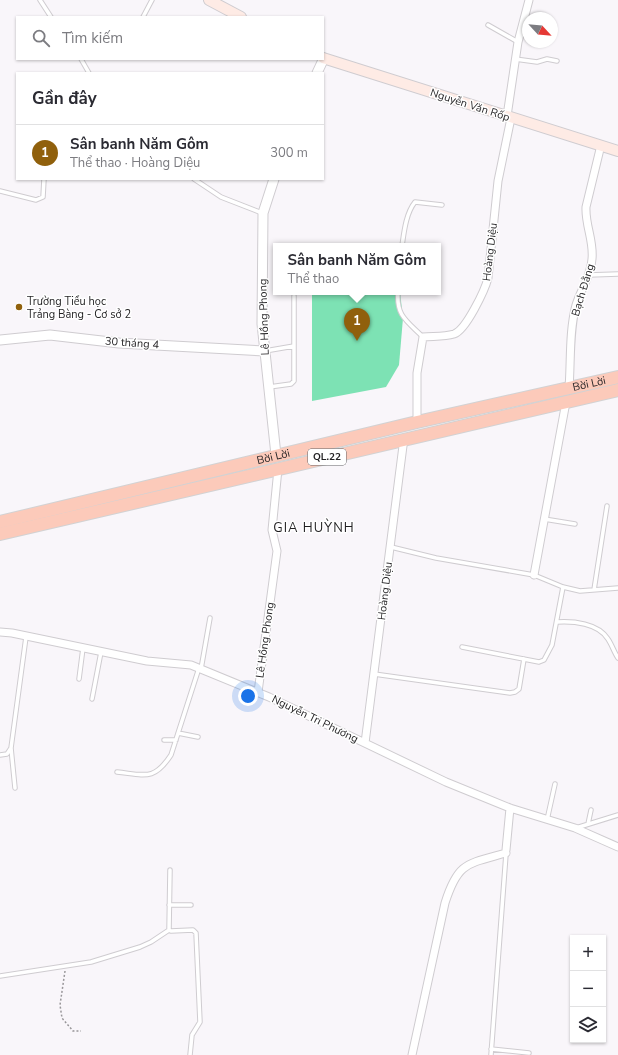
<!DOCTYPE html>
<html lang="vi">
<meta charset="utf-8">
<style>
:root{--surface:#fff;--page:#f2f2f3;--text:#2b2b33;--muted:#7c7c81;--line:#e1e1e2;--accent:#90600c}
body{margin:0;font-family:"Nunito Sans",sans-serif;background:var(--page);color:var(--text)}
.controls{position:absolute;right:12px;bottom:12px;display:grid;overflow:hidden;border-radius:0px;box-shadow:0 1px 3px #0004}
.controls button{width:36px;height:36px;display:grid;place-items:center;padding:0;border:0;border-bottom:1px solid var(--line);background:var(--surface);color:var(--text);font:20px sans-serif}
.compass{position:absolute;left:522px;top:12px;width:36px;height:36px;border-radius:50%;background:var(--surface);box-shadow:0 1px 3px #0004;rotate:116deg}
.you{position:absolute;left:248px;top:696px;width:14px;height:14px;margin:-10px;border:3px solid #fff;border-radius:50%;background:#1a73e8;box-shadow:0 0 0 6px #1a73e833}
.badge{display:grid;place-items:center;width:26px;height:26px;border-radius:50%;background:var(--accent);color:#fff;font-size:13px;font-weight:700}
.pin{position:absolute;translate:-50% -33px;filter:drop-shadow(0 1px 2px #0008)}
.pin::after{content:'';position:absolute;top:21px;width:14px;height:12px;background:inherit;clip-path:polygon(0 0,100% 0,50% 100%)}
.popup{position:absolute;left:273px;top:243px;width:168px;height:52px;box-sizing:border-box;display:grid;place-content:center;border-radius:0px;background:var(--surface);filter:drop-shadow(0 1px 3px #0005);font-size:13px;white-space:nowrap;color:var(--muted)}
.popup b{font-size:15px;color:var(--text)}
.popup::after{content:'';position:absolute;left:50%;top:100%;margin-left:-8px;border:8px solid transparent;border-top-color:var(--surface)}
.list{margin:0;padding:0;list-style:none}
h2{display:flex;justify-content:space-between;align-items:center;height:52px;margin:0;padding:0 16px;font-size:17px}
h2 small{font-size:13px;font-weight:400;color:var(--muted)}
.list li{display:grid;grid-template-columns:26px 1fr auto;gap:12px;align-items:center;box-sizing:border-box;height:56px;padding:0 16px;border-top:1px solid var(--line)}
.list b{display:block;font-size:15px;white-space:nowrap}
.list p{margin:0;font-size:13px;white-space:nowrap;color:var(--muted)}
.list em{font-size:13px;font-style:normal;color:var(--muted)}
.icon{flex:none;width:22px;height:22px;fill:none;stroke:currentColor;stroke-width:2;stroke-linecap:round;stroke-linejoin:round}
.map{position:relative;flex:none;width:618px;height:1055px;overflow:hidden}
.search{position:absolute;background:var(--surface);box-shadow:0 1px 3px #0004;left:16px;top:16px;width:308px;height:44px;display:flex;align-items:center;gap:10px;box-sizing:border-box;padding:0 14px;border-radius:0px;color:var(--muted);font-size:15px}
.panel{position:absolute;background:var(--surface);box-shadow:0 1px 3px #0004;left:16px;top:72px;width:308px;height:108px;border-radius:0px}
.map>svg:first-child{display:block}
.green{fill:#7de2b4}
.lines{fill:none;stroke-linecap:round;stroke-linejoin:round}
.service-casing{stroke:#cfccd0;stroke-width:5.5}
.minor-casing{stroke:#cfccd0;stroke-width:9}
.tertiary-casing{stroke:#cfccd0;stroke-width:11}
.secondary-casing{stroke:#cfccd0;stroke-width:12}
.trunk-casing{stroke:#d2d2d3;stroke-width:14}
.path{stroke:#99979a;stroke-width:1.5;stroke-dasharray:2 2;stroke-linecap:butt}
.service{stroke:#fff;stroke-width:3.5}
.minor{stroke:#fff;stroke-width:7}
.tertiary{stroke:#fff;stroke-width:9}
.secondary{stroke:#feebe5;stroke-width:10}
.trunk{stroke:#fccaba;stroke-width:12}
.poi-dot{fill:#90600c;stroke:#fff;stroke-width:1.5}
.labels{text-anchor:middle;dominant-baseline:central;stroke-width:3;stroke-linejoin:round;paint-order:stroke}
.shield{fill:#fff;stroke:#636264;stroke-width:1}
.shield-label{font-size:10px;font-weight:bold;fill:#201f21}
.street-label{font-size:11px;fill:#201f21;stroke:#fff}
.poi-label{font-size:11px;fill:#201f21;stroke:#fff;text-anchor:start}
.quarter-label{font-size:13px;letter-spacing:1px;fill:#201f21;stroke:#fff}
</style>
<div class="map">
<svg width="618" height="1055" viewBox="0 0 618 1055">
<rect width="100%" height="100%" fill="#f9f6fa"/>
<path class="green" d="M312,292H400L403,318L399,365L386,387L312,401Z"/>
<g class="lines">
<g class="service-casing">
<path id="service" d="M40,0L51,17
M143,17L152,0
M488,25L518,42
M81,59L89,73
M515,59L537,62L547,59L557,61
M194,179L221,197L262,213
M0,191L36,200L43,197L44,179
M402,246C404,232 406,213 415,202L442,205
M589,275L618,274
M398,292C396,316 407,321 423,337
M265,351L294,346
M269,387L291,384L294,381V296
M544,519L575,524
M391,547L436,558L534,575L563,587L580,591L618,588
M594,590L607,506
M557,622C573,621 598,623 608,639C612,645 614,652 618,658
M462,647L539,662L544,660L552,645L563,587
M201,669L210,618
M374,674L510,693L515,692L519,689L524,659
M79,679L83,648
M92,699L101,652
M178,733L198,737
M164,740H176
M11,748L15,788
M0,755L7,754L11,748L26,637
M117,772C145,775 154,781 171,755L199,668
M547,820L555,784
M588,824L591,810
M576,828L618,815
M169,905H191
M169,930L171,931L193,930L196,933L200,1022L192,1035L190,1055
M169,930L170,870
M0,976L91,962L140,947L151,942L169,930
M491,1049L529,1053
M491,1055L506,854"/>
</g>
<g class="minor-casing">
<path id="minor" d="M507,116L518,42L529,0
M569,388C571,362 569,331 576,305C581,289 591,276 592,259C594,241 585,225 586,207L601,145
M417,422V373L423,337C433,336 444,337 454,334C466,330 485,290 488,278L498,181L511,118
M534,575L566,402
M0,632L12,633L147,661L191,665L269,697L446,782L510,808L575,828L618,847
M258,692L277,551L272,530L278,469
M365,743L404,438
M506,850L510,808
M412,1055L445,903C458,862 467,864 506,853"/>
</g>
<g class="tertiary-casing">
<path id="tertiary" d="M317,73L324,58
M274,179L263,213L262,324L276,455
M0,340L50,335L119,343L265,351"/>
</g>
<g class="secondary-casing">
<path id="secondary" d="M209,0L241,17
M323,58L618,151"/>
</g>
<g class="trunk-casing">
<g id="trunk">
<path id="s1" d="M0,522L417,422L618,377"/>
<path d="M0,534L618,390"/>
</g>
</g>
<path class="path" d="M65,971L60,1005L62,1018L73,1031H81"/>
<use href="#service" class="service"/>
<use href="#minor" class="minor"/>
<use href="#tertiary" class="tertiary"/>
<use href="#secondary" class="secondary"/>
<use href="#trunk" class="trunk"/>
</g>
<circle class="poi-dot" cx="19" cy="307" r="4"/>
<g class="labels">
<rect class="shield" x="308" y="449" width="38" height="16" rx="3"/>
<g class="shield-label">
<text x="327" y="457">QL.22</text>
</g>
<g class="street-label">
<text transform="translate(470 105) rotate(18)">Nguyễn Văn Rốp</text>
<text transform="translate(490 252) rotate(-83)">Hoàng Diệu</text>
<text transform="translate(583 290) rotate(-73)">Bạch Đằng</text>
<text transform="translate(264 317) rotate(-92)">Lê Hồng Phong</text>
<text transform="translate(132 343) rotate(4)">30 tháng 4</text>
<text stroke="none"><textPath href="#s1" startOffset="605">Bời Lời</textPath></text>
<text stroke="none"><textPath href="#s1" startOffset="281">Bời Lời</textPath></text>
<text transform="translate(385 591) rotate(-83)">Hoàng Diệu</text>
<text transform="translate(265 640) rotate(-82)">Lê Hồng Phong</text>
<text transform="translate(315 719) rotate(26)">Nguyễn Tri Phương</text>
</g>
<g class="poi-label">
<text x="27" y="301">Trường Tiểu học<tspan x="27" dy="13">Trảng Bàng - Cơ sở 2</tspan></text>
</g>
<g class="quarter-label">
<text x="314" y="528">GIA HUỲNH</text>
</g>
</g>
</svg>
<div class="controls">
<button>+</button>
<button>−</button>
<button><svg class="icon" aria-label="layers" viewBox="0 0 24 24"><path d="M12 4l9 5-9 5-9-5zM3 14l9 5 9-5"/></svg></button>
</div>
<svg class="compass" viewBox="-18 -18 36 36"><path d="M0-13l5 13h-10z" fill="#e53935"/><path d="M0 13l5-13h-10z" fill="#7c7c81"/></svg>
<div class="you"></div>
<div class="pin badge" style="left:357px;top:341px">1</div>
<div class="popup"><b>Sân banh Năm Gôm</b>Thể thao</div>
<div class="search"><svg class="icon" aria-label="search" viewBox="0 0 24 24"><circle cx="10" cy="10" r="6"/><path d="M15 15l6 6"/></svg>Tìm kiếm</div>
<section class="panel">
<h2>Gần đây<small></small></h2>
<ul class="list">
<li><span class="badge">1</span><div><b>Sân banh Năm Gôm</b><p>Thể thao · Hoàng Diệu</p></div><em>300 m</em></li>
</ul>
</section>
</div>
